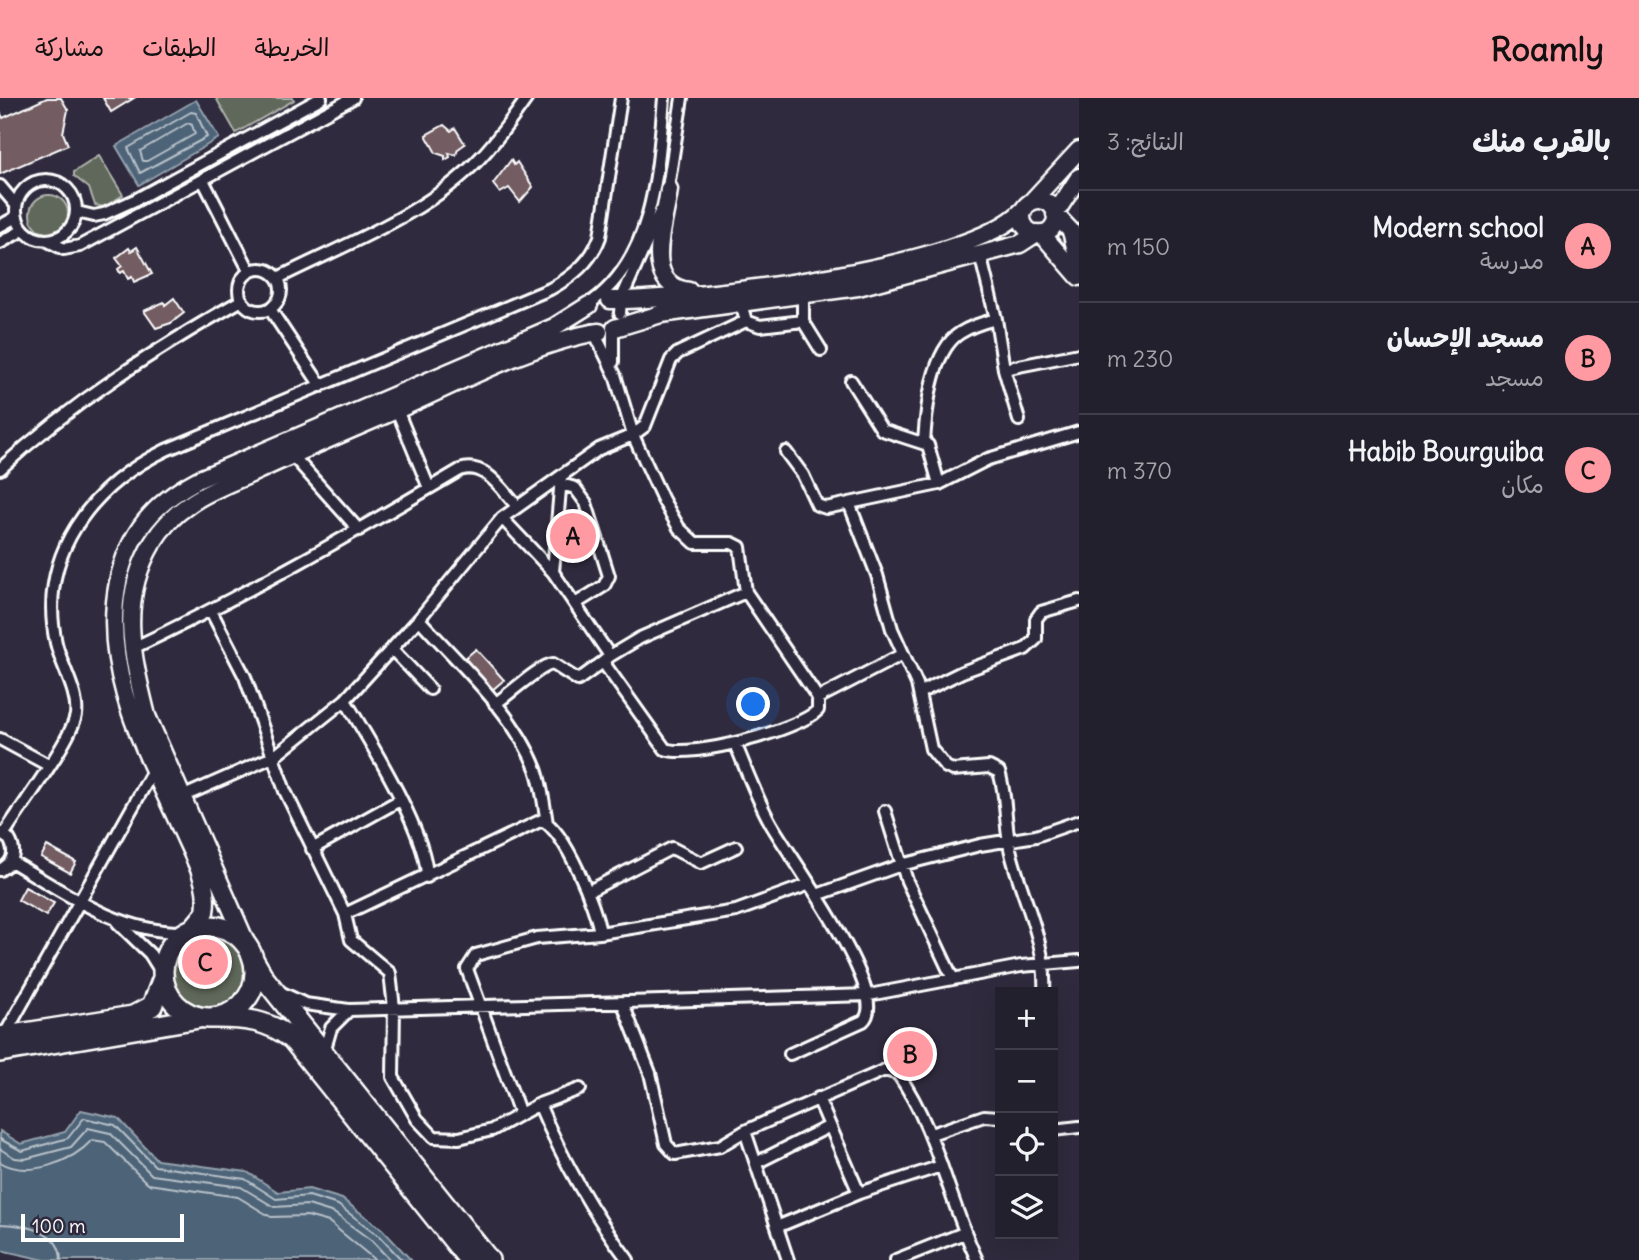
<!DOCTYPE html>
<html lang="ar">
<meta charset="utf-8">
<style>
:root{--surface:#23202e;--page:#2f2d3a;--text:#f1f3f6;--muted:#a3a3aa;--line:#403e4a;--accent:#ff9aa2}
body{margin:0;font-family:Delius,"Playpen Sans Arabic",sans-serif;background:var(--page);color:var(--text);direction:rtl}
.controls{position:absolute;right:21px;bottom:21px;display:grid;overflow:hidden;border-radius:0px;box-shadow:0 7px 28px #0002}
.controls button{width:63px;height:63px;display:grid;place-items:center;padding:0;border:0;border-bottom:2px solid var(--line);background:var(--surface);color:var(--text);font:35px sans-serif}
.scale{position:absolute;left:21px;bottom:18px;width:163px;box-sizing:border-box;padding-left:7px;border:4px solid #fff;border-top:0;font-size:19px;line-height:24px;white-space:nowrap;color:#fff;-webkit-text-stroke:5px #2f2a3d;paint-order:stroke}
.you{position:absolute;left:754px;top:607px;width:24px;height:24px;margin:-18px;border:5px solid #fff;border-radius:50%;background:#1a73e8;box-shadow:0 0 0 10px #1a73e833}
.badge{display:grid;place-items:center;width:46px;height:46px;border-radius:50%;background:var(--accent);color:#111;font-size:23px;font-weight:700}
.pin{position:absolute;translate:-50% -50%;border:4px solid #fff;box-shadow:0 2px 7px #0006}
.list{margin:0;padding:0;list-style:none}
h2{display:flex;justify-content:space-between;align-items:center;height:91px;margin:0;padding:0 28px;font-size:30px}
h2 small{font-size:23px;font-weight:400;color:var(--muted)}
.list li{display:grid;grid-template-columns:46px 1fr auto;gap:21px;align-items:center;box-sizing:border-box;height:112px;padding:0 28px;border-top:2px solid var(--line)}
.list b{display:block;font-size:26px;white-space:nowrap}
.list p{margin:0;font-size:23px;white-space:nowrap;color:var(--muted)}
.list em{font-size:23px;font-style:normal;color:var(--muted)}
.icon{flex:none;width:38px;height:38px;fill:none;stroke:currentColor;stroke-width:2;stroke-linecap:round;stroke-linejoin:round}
.map{position:relative;flex:none;width:1079px;height:1162px;overflow:hidden;direction:ltr}
header{display:flex;align-items:center;gap:42px;box-sizing:border-box;height:98px;padding:0 35px;background:var(--accent);color:#111}
header strong{font-size:33px}
nav{display:flex;gap:38px;margin-inline-start:auto;font-size:24px}
main{display:flex}
aside{flex:1;background:var(--surface)}
.map>svg:first-child{display:block}
.green{fill:#5f675a;stroke:#afb3ac;stroke-width:2}
.water{fill:#4d6478;stroke:#94a2ae;stroke-width:2}
.lines{fill:none;stroke-linecap:round;stroke-linejoin:round}
.shore{stroke:#b8c1c9;stroke-width:2}
.building{fill:#735c62;stroke:#fff;stroke-width:2}
.street-casing{stroke:#fff;stroke-width:16}
.secondary-casing{stroke:#fff;stroke-width:21}
.highway-casing{stroke:#fff;stroke-width:24}
.street{stroke:#2f2a3d;stroke-width:10}
.secondary{stroke:#2f2a3d;stroke-width:16}
.highway{stroke:#2f2a3d;stroke-width:19}
</style>
<header>
<strong>Roamly</strong>
<nav><a>الخريطة</a><a>الطبقات</a><a>مشاركة</a></nav>
</header>
<main>
<aside>
<h2>بالقرب منك<small>النتائج: 3</small></h2>
<ul class="list">
<li><span class="badge">A</span><div><b>Modern school</b><p>مدرسة</p></div><em>150 m</em></li>
<li><span class="badge">B</span><div><b>مسجد الإحسان</b><p>مسجد</p></div><em>230 m</em></li>
<li><span class="badge">C</span><div><b>Habib Bourguiba</b><p>مكان</p></div><em>370 m</em></li>
</ul>
</aside>
<div class="map">
<svg width="1079" height="1162" viewBox="0 0 1079 1162">
<rect width="100%" height="100%" fill="#2f2a3d"/>
<filter id="ink" filterUnits="userSpaceOnUse"><feTurbulence type="fractalNoise" baseFrequency=".0143" numOctaves="2"/><feDisplacementMap in="SourceGraphic" scale="14" xChannelSelector="R" yChannelSelector="G"/><feConvolveMatrix kernelMatrix="1 2 1 2 8 2 1 2 1" color-interpolation-filters="sRGB"/></filter>
<g filter="url(#ink)">
<path class="green" d="M216,0H293L294,2L236,35Z
M99,58L123,97L104,109L95,107L89,90L74,78V74Z
M30 116a19 19 0 1 1 38 0a19 19 0 1 1-38 0Z
M170 874a39 39 0 1 1 78 0a39 39 0 1 1-78 0Z"/>
<path class="water" d="M196,2L219,40L139,87L116,48Z
M81,1012L118,1020L157,1062L247,1074L278,1094L309,1091L342,1101L382,1131L411,1162H45L0,1152V1033L21,1046L65,1034Z"/>
<g class="lines">
<path class="shore" d="M191,14L196,15L207,39L140,75L128,50Z
M188,25L192,27L195,36L147,63H143L140,53Z
M0,1041L22,1053L68,1040L84,1020L115,1027L155,1068L245,1081L276,1101L309,1098L338,1107L378,1137L402,1162
M0,1051L15,1060L25,1061L71,1049L88,1030L110,1035L152,1077L241,1089L274,1109L308,1107L334,1115L372,1143L390,1162
M0,1064C28,1081 72,1064 92,1042L105,1044L148,1086L238,1099L271,1119L307,1118L329,1124L375,1162
M0,1126C25,1127 60,1131 61,1162"/>
</g>
<path class="building" d="M47,0H61L68,12L63,35L68,47L0,76V14L3,20Z
M103,0H134L111,14Z
M444,27L451,33L455,30L465,46L458,51L456,57L449,55L450,59L445,62V58L436,55L426,37Z
M511,62L514,67L517,64L533,89L520,104L509,90L500,95L493,86Z
M137,149L152,176L134,184L132,179L128,181L124,173L120,175L118,171L122,168L116,160L129,150L131,153Z
M174,200L184,215L171,225L156,230L144,213L164,204L165,207Z
M581,420L589,450L578,457L577,454L571,457L568,450L572,448L570,435L575,433L571,425Z
M476,551L504,582L491,593L464,561Z
M47,748L76,764L70,775L41,759Z
M25,789L54,805L46,818L18,802Z"/>
<g class="lines">
<g class="street-casing">
<path id="street" d="M16 112a30 30 0 1 1 60 0a30 30 0 1 1-60 0Z
M203,82L250,174
M0,88L16,107
M667,96L682,0
M77,114L94,118L104,116L137,101L321,0
M0,128L16,119
M46,142L64,151L80,148L353,0
M0,145L23,132
M239 192a21 21 0 1 1 42 0a21 21 0 1 1-42 0Z
M278,180C345,146 428,116 480,60C497,42 513,20 527,0
M593,203C655,157 658,70 664,0
M270,211L321,288
M620,215L621,202L660,114
M996,221L1004,271L1019,322
M746,223L760,228L803,223V198
M803,223L821,252
M613,231V264
M593,232L615,277L633,337L663,402L679,430L695,445H732L740,449L746,494L818,600L903,556
M1004,271L1079,256
M851,283L882,332L928,347L939,386
M397,312L429,390
M924,344C926,314 931,253 960,235C971,228 984,224 996,221L980,156
M786,354L803,377L817,407L826,410L939,386L988,361L1079,334
M292,357L359,432
M0,371C73,304 156,251 242,202
M561,386L575,390L586,405L609,478L604,488L575,506
M849,405L877,477L892,531L917,586L931,651L946,669L953,672L989,669L999,674C1008,702 1004,731 1012,759C1024,804 1047,847 1044,894
M502,420L553,474L610,558L603,564L665,651C691,661 799,632 818,612V600
M553,474L561,379
M211,513L245,579L285,693L345,816L351,842L390,875L394,910L393,979L417,1021L434,1039L459,1040L492,1032L539,1006L580,991
M419,521C460,567 513,613 536,671C542,688 544,707 547,725
M131,551C244,498 352,436 460,372C485,363 502,392 517,408
M392,551L430,591
M610,558L640,540L746,494
M919,595L962,574L1025,551L1036,541V521L1041,514L1079,503
M345,602C369,642 427,735 427,779
M495,606C508,597 542,566 553,566L578,582L603,564
M0,641L48,667
M735,645C746,671 756,699 770,724C786,754 893,897 863,923L790,956
M184,698L275,658L345,602L419,521L502,420L599,351L633,337L645,328L671,262L678,255L746,223L741,206
M885,713L907,783L953,881
M0,735L9,741C17,754 13,765 0,772
M4,736C20,710 71,643 76,617C79,595 61,567 56,545C37,457 91,388 166,352L550,191C572,179 591,164 600,139L621,0
M312,751L400,702
M11,763C65,795 121,836 186,834
M589,793L672,750L701,765L736,749
M817,797L901,767L980,747L1036,738L1079,723
M345,816L542,722C566,734 596,809 600,835
M118,825L150,856L163,877
M280,894L305,906L349,912L869,897L1021,868L1079,863
M623,906L650,975L666,1046L675,1056L720,1048L745,1033L885,972L898,976C937,1032 948,1101 977,1162
M4,938L154,671
M324,954L331,930L349,912
M818,1000L859,1095
M539,1006C563,1063 591,1113 628,1162
M520,1016L467,871L476,857L537,840L600,835L736,813L810,786
M1053,1032L1079,1029
M745,1033L788,1162
M931,1036L984,1018L1000,1019
M756,1065L830,1028
M779,1128L859,1095L941,1068
M896,1162L964,1135"/>
</g>
<g class="secondary-casing">
<path id="secondary" d="M1079,79L1055,116L1071,133L1079,165
M669,91C666,124 639,186 689,193
M1022 119a17 17 0 1 1 34 0a17 17 0 1 1-34 0Z
M1031,104L1079,52
M1041,135L1079,179
M610,202C692,203 969,170 1023,112
M615,230L661,216L858,189L1020,146L1037,135
M190,832L205,814C210,785 193,759 182,733C146,653 100,574 118,484C128,435 154,405 197,382L554,229L589,207
M252,858L147,618C132,557 118,502 153,444C162,429 175,416 190,406C208,393 231,385 251,376C298,354 345,334 392,314C452,288 536,243 599,234"/>
</g>
<g class="highway-casing">
<path id="highway" d="M163 874a46 46 0 1 1 92 0a46 46 0 1 1-92 0Z
M253,861L264,880L489,1162
M215,920C245,920 268,922 292,941L469,1162
M0,939L133,918L152,908L163,880
M0,954L199,920"/>
</g>
<use href="#street" class="street"/>
<use href="#secondary" class="secondary"/>
<use href="#highway" class="highway"/>
</g>
</g>
</svg>
<div class="controls">
<button>+</button>
<button>−</button>
<button><svg class="icon" aria-label="locate" viewBox="0 0 24 24"><circle cx="12" cy="12" r="6"/><path d="M12 2v4M12 18v4M2 12h4M18 12h4"/></svg></button>
<button><svg class="icon" aria-label="layers" viewBox="0 0 24 24"><path d="M12 4l9 5-9 5-9-5zM3 14l9 5 9-5"/></svg></button>
</div>
<div class="scale">100 m</div>
<div class="you"></div>
<div class="pin badge" style="left:573px;top:438px">A</div>
<div class="pin badge" style="left:910px;top:956px">B</div>
<div class="pin badge" style="left:205px;top:864px">C</div>
</div>
</main>
